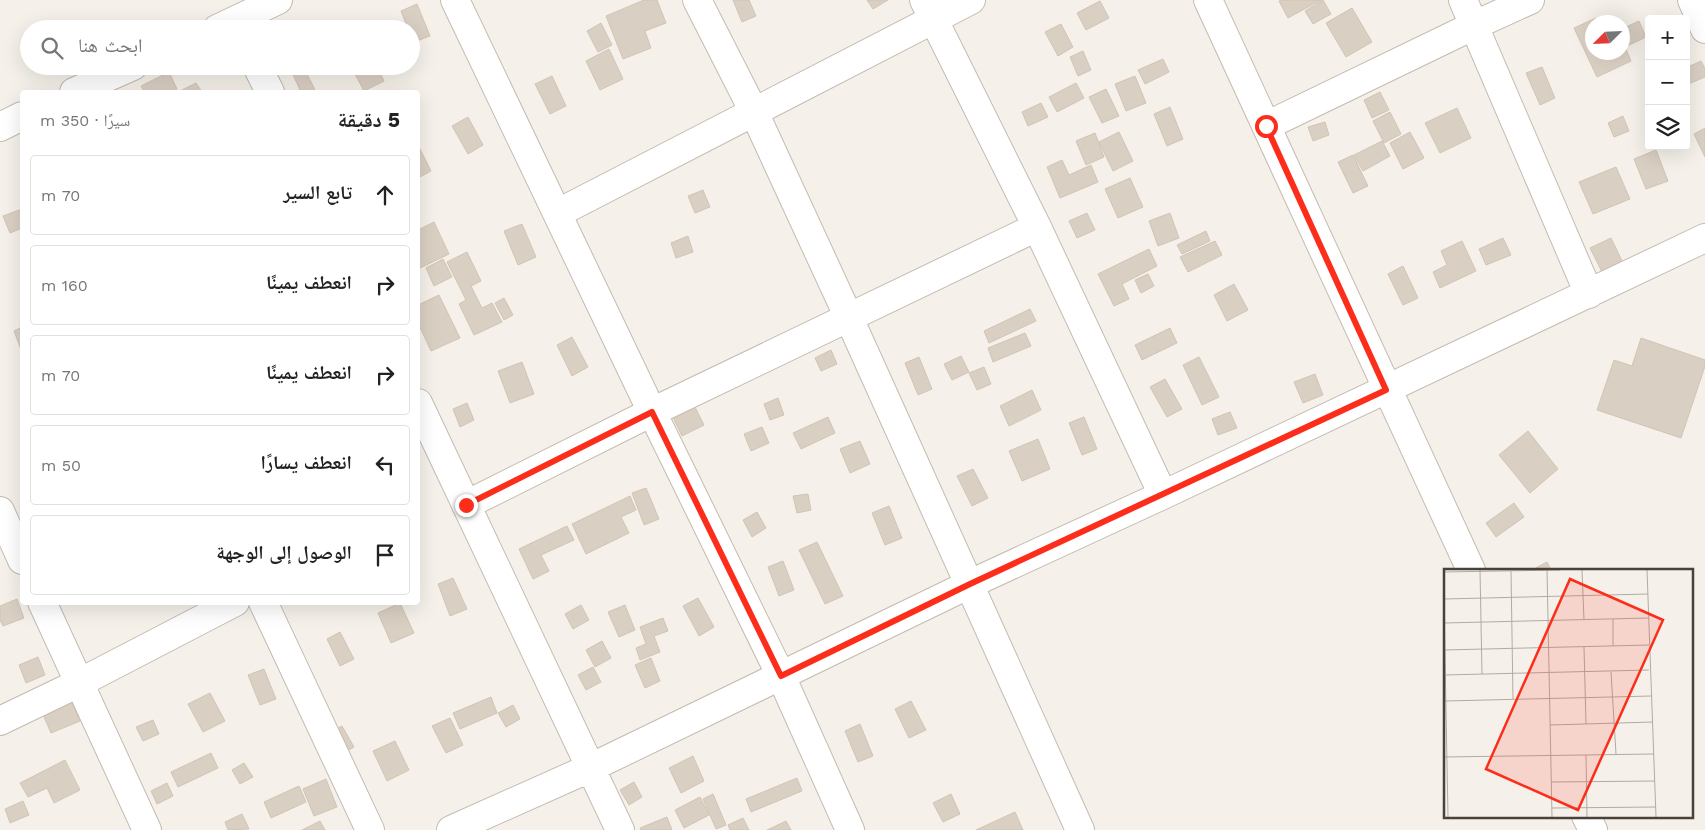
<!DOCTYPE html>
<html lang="ar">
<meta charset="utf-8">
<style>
:root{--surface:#fff;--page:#f2f2f2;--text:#222;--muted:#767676;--line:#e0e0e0}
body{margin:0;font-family:"Work Sans","Noto Naskh Arabic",sans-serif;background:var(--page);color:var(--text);direction:rtl}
.controls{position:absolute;right:15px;top:15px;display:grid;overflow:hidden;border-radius:5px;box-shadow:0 5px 20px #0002}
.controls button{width:45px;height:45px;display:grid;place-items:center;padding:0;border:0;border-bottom:1px solid var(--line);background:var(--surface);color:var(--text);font:25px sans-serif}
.compass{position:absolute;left:1585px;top:15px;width:45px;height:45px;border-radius:50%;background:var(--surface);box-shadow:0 5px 20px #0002;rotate:246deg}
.stop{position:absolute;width:15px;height:15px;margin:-11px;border:4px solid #fc2e1b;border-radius:50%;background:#fff}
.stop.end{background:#fc2e1b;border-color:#fff;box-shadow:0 1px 5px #0008}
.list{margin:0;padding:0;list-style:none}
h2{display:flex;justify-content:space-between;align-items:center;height:65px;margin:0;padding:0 20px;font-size:21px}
h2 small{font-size:16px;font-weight:400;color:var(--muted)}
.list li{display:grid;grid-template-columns:32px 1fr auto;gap:15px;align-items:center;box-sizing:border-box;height:80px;margin:0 10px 10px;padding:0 10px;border:1px solid var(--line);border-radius:5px}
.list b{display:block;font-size:19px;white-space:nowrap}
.list em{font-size:16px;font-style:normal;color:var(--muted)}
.icon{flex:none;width:28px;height:28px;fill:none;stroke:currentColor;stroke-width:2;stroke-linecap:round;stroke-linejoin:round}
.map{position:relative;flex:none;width:1705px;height:830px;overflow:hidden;direction:ltr}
.search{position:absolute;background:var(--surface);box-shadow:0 5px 20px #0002;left:20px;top:20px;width:400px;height:55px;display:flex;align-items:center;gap:12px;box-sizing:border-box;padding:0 18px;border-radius:28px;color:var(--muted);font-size:19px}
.panel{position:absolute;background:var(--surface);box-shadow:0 5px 20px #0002;left:20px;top:90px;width:400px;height:515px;border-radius:5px;direction:rtl}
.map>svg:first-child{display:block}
.building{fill:#dacfc3;stroke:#d2c4b3}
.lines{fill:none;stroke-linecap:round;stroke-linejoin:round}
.minor-casing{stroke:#c4bbb0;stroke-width:30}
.minor{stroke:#fff;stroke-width:28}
.route{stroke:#fc2e1b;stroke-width:6}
.inset-road{fill:none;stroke:#b1aba3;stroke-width:1}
.view{fill:#fc2e1b;fill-opacity:0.15;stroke:#fc2e1b;stroke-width:2.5}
.inset-edge{fill:none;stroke:#4a4238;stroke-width:2.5}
</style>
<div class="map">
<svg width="1705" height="830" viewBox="0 0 1705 830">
<rect width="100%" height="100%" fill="#f5f1ea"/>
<path class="building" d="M644,0H657L666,23L645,31L651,48L623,59L606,16Z
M733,0H749L756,16L742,22Z
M867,0H888L873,9Z
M1281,0H1321L1288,18L1279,1Z
M1323,0L1331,14L1313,24L1305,11Z
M1100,1L1109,18L1086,30L1077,13Z
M417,4L430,36L414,42L411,36V29H408L401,11Z
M1352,8L1372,42L1346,57L1326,23Z
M1596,18L1599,22H1592V52H1622V29L1639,21L1646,37L1625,47L1631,61L1597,77L1574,28Z
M601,23L612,45L598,52L587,31Z
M1061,24L1073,47L1058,56L1045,32Z
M609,49L623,79L600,90L586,61Z
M1083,51L1091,70L1078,76L1070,57Z
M1163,59L1169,72L1145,84L1138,70Z
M1701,61L1705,69V77L1686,85V68Z
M289,66H303L315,90L309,92H301Z
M372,66H377L384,81L364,91L355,74Z
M1542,67L1555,98L1540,105L1526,73Z
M169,72L177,89L170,92H144L141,86Z
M552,76L566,106L550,114L535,84Z
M1135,76L1146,103L1126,111L1115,84Z
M196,83L202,92H183L182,90Z
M1076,83L1084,98L1057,112L1049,97Z
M1106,89L1119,116L1102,123L1089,97Z
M1380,92L1389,110L1372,118L1364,100Z
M1041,103L1048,117L1028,126L1022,112Z
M1170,107L1183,139L1167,146L1154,114Z
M1457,108L1471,138L1440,153L1425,123Z
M1390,112L1401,134L1384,143L1373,121Z
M1623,116L1629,131L1614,137L1608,123Z
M468,117L483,145L468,154L452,126Z
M1325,122L1329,135L1313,141L1308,127Z
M1705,128V157L1694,134Z
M1119,132L1133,161L1113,171L1099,142Z
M1410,132L1424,158L1403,169L1390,143Z
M1095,133L1104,157L1086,165L1076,141Z
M1382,141L1390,156L1363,171L1354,155Z
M418,145L431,171L418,178Z
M1656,150L1668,181L1646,189L1634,159Z
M1353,155L1368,186L1353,193L1338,162Z
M1062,160L1069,175L1091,165L1098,182L1060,198L1047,167Z
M1616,167L1630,199L1593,214L1579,182Z
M1130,178L1143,207L1118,218L1105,189Z
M703,190L710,207L695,213L688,196Z
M22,209V228L10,233L3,216Z
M1087,213L1095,230L1077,238L1069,221Z
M1170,213L1179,238L1158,246L1149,221Z
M434,222L449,254L418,269V230Z
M522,224L536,257L518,265L504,231Z
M1206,231L1210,241L1182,254L1177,245Z
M688,236L693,252L676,258L671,243Z
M1503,238L1511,255L1486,265L1479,249Z
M1611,238L1624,265L1603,274L1590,248Z
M1215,241L1222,255L1188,272L1180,257Z
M1462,241L1476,271L1440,288L1433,272L1447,265L1441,251Z
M1149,249L1157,266L1122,284L1129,299L1114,306L1098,274Z
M467,252L481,281L471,286L482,308L492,303L502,322L474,335L459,304L466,300L447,262Z
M443,259L452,277L434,286L426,268Z
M1403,266L1418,298L1403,305L1388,274Z
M1148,274L1154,286L1141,293L1135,280Z
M1234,284L1248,310L1227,321L1214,295Z
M439,295L460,338L431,351L418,323V305Z
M504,298L513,315L504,320L495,303Z
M1030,309L1036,321L989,343L984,331Z
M22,327V352L14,331Z
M1170,328L1177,343L1142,360L1135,345Z
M1025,333L1031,346L993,362L988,348Z
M572,337L588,367L572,376L557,345Z
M1641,338L1705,360V366L1681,438L1597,410L1614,360L1632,366Z
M831,350L837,364L821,371L815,358Z
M961,356L969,372L952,380L944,364Z
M919,357L932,389L918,395L905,363Z
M1199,357L1219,397L1202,405L1183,365Z
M522,362L534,394L510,403L498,371Z
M984,367L991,384L977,390L969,373Z
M1315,374L1323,395L1303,403L1294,382Z
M1165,379L1182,409L1167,417L1150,387Z
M1032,390L1041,410L1009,426L1000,406Z
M690,397L704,425L682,436L668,407Z
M778,398L784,415L770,420L764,404Z
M467,403L474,420L460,427L453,409Z
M1230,412L1237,428L1218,435L1212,419Z
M828,417L835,433L801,449L793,433Z
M1084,417L1097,449L1082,455L1069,423Z
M762,427L769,443L751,451L744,434Z
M1528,431L1558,469L1530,493L1499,455Z
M1038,439L1050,469L1022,481L1009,451Z
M860,441L870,464L850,473L840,449Z
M973,469L988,498L972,506L957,476Z
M646,488L659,519L644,525L632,493Z
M808,494L811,510L797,513L793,496Z
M630,496L636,510L621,517L629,533L586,554L572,524Z
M1514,503L1524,517L1496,537L1486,523Z
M889,506L902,538L885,545L872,513Z
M757,512L766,528L752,537L743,520Z
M567,526L574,540L541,555L549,571L533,579L519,549Z
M817,542L843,596L825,604L799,550Z
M783,561L794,590L779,596L768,567Z
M1547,562L1551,570H1532Z
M453,578L467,609L450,616L438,584Z
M698,598L714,627L699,636L683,606Z
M17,599L24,618L3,626L0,620V606Z
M400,603L414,633L391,643L378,613Z
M581,605L589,620L573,629L565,614Z
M625,605L635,630L619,637L608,612Z
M663,618L668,631L654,636L660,652L640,660L636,648L646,644L640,627Z
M340,632L354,659L340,666L327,639Z
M602,641L611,658L595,667L586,650Z
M38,657L45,675L26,683L19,665Z
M651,658L660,681L645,688L635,665Z
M593,667L601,682L586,690L578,675Z
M264,669L276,699L260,705L248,675Z
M210,693L225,721L203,732L188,704Z
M491,697L497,713L460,729L453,713Z
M70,698L80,721L51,733L41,710Z
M911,701L926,730L909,738L895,709Z
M513,705L520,719L506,727L498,713Z
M450,718L463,745L446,753L432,726Z
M153,720L159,734L143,741L136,727Z
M860,724L873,756L858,762L845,731Z
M342,726L354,747L345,752L333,731Z
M395,741L409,770L387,781L373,751Z
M211,753L218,768L178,787L171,772Z
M693,756L704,781L681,793L669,768Z
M65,760L80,790L54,803L47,788L28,797L20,783Z
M244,763L253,777L240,784L232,770Z
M797,778L802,791L751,812L746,799Z
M326,779L337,807L314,816L303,789Z
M634,782L642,797L629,805L620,790Z
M167,783L173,796L157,804L151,791Z
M299,786L306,802L271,818L264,802Z
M713,794L726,825L716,829L703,799Z
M951,794L960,814L943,822L933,803Z
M700,797L709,815L684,828L675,810Z
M23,801L29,815L10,823L5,809Z
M1015,812L1023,830H976Z
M242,814L249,829L228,830L225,822Z
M667,817L672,830H641L640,828Z
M743,818L749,830H730L728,825Z
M320,821L325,830H302Z
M786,821L791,830H767Z"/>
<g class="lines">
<g class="minor-casing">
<path id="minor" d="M455,0L652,412L781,676L850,830
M697,0L754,112L849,318L1080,830
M924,0L1037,227L1163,495
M1208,0L1471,570
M1463,0L1589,294
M1692,0L1705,29
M217,29L278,0
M257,66L270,92
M74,92L133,66
M1266,126L1475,25L1530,0
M0,127L22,116
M558,213L971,0
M418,403L620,830
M466,505L652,412L1037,227
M0,511L22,560
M42,602L147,830
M263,602L370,830
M0,721L79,683L235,602
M1586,816L1593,830
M451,830L590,768L970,584L1163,495L1705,238"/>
</g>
<use href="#minor" class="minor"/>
</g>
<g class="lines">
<path class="route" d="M466,505L652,412L781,676L970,584L1386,390L1266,126"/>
</g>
<g transform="translate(1444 569)">
<rect width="249" height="249" fill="#f5f1ea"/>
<path class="inset-road" d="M36,1L38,105M103,1L108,248M138,1L140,51M203,1L212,248M67,2L69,130M0,3L116,1M0,30L204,25M0,33L4,248M169,50V77M0,54L205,49M140,78L142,155M0,81L205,76M167,103L172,185M0,106L205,101M1,132L208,127M106,156L209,153M142,186L143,248M0,188L210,185M107,213L211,212M108,239L212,238"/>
<path class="view" d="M126,10L219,51L134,241L42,200Z"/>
<rect width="249" height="249" class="inset-edge"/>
</g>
</svg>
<div class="controls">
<button>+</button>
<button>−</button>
<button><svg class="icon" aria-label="layers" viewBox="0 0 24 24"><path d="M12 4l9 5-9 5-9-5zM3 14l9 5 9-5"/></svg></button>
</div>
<svg class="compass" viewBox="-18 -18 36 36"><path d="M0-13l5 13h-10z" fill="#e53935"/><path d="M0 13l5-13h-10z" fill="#767676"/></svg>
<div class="stop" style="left:1266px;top:126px"></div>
<div class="stop end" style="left:466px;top:505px"></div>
<div class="search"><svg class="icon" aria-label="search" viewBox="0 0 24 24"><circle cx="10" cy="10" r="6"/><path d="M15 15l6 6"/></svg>ابحث هنا</div>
<section class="panel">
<h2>5 دقيقة<small>سيرًا · 350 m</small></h2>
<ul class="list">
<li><svg class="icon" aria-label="ahead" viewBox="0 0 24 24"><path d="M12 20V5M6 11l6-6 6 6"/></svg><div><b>تابع السير</b></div><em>70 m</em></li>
<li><svg class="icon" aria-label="right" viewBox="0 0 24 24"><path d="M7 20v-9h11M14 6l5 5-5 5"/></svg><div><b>انعطف يمينًا</b></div><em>160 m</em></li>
<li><svg class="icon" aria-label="right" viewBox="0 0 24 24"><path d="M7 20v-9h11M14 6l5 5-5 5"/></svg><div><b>انعطف يمينًا</b></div><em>70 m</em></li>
<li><svg class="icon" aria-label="left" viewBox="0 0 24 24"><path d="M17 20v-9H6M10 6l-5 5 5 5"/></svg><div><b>انعطف يسارًا</b></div><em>50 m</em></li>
<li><svg class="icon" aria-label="arrive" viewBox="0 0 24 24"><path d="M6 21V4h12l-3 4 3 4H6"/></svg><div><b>الوصول إلى الوجهة</b></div></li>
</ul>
</section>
</div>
